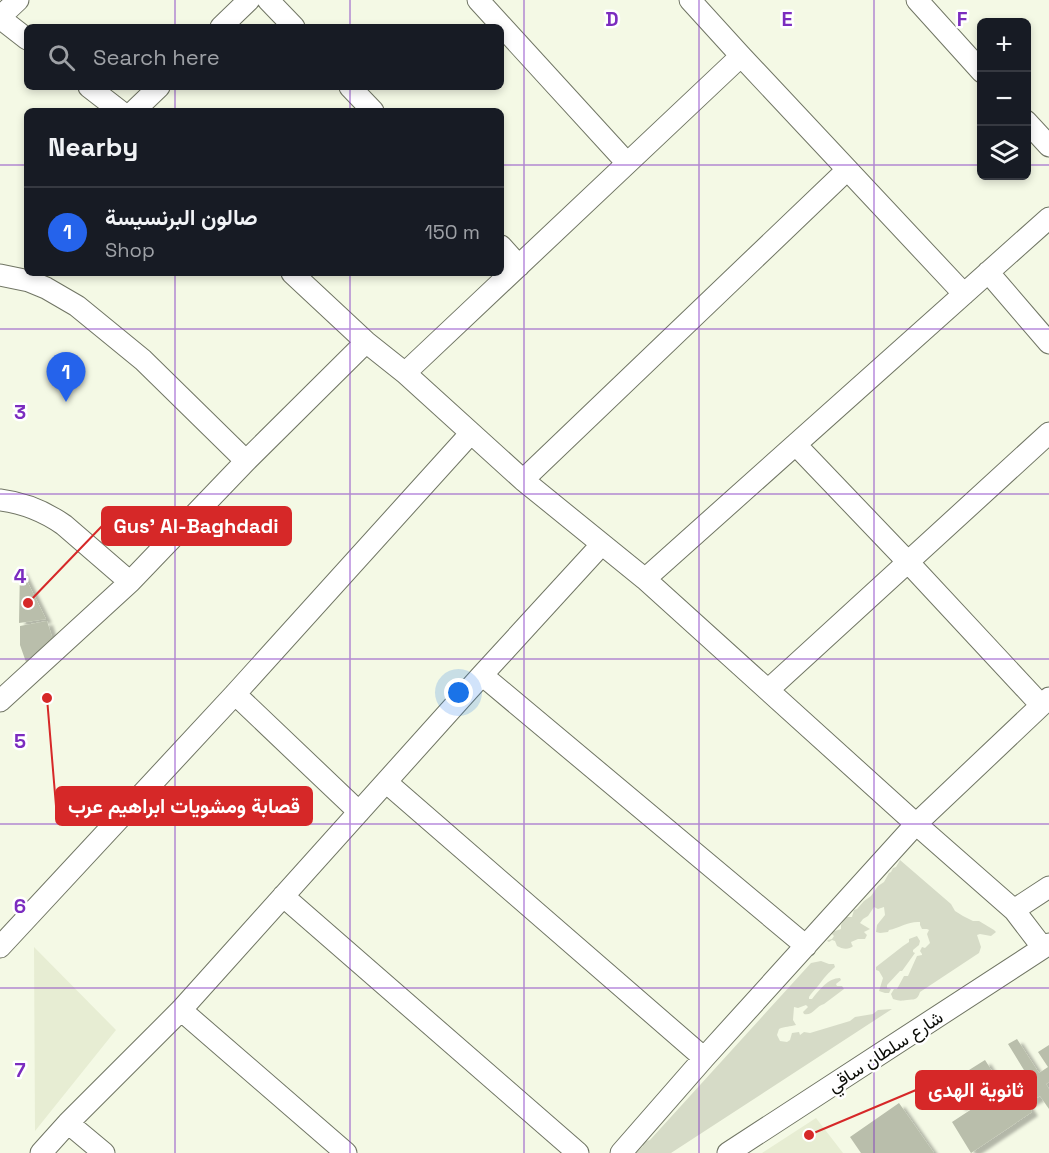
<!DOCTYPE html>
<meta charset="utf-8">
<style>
:root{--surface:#171b24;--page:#20242c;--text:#f1f3f6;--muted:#9ea1a6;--line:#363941;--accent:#2563eb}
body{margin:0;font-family:"Space Grotesk",Vazirmatn,sans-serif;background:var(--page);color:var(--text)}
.controls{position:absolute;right:18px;top:18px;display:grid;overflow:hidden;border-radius:9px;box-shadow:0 3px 9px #0003}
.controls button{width:54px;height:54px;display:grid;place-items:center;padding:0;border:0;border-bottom:2px solid var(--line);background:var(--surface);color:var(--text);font:30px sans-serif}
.you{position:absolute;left:459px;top:693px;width:21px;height:21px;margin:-15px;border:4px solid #fff;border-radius:50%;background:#1a73e8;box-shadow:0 0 0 9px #1a73e833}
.badge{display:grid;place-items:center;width:39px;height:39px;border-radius:50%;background:var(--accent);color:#fff;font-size:20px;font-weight:700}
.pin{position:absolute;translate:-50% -50px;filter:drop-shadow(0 2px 3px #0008)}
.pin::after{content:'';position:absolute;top:32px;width:21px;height:18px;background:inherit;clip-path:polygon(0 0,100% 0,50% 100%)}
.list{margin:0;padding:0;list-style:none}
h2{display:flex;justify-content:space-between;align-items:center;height:78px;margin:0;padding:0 24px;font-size:26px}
h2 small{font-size:20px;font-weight:400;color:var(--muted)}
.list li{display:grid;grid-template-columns:39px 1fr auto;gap:18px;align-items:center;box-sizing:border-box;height:90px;padding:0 24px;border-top:2px solid var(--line)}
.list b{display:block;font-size:22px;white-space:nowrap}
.list p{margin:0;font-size:20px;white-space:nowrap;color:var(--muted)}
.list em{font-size:20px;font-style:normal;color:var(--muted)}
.icon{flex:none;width:33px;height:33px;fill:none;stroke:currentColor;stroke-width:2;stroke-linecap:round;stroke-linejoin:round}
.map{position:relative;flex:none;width:1049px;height:1153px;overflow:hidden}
.search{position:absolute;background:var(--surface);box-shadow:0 3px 9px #0003;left:24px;top:24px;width:480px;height:66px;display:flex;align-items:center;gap:15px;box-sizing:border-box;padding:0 21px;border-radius:9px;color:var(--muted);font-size:22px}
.panel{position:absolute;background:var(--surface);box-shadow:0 3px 9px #0003;left:24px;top:108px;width:480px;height:168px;border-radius:9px}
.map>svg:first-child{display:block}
.built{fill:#e7edd3}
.green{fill:#d6dbc7}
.building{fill:#b9beab;filter:url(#shadow)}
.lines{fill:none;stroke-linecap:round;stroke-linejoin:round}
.street-casing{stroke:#707564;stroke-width:23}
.street{stroke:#fff;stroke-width:21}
.grid{fill:none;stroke:#7b2cbf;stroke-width:1.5;stroke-opacity:0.55}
.labels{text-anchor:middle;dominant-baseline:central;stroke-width:5;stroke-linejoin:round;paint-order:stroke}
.street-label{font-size:18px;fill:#0b0c07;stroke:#fff}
.grid-label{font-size:20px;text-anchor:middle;font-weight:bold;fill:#7b2cbf;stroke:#fff;stroke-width:5;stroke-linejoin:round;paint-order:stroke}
.leader{fill:none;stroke:#d62828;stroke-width:2}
.callout-dot{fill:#d62828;stroke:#fff;stroke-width:2}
.callout{fill:#d62828;stroke:#d62828;stroke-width:2}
.callout-label{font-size:20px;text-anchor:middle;font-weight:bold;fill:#fff}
</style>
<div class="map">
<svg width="1049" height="1153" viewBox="0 0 1049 1153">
<defs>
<filter id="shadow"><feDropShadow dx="6" dy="4" stdDeviation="1.5" flood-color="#0004"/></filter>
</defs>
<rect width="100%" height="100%" fill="#f4f9e5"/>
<path class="built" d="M34,947L116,1030L35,1131Z
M816,1118L843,1153H762Z"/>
<path class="green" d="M900,860L951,904L955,911L963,916L973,921H979L994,930L996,932L991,936L980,934L977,935L981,947L979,953L920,992C917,1001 914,999 907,1000C900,1001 900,1001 893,999L891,994L894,989H897L904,976H908L917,956L922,955V954L920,951L922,947L925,948L930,943L927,934L929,930L927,929H922L920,925V922C909,921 899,928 889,930L888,932L880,933L876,932L877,925L885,915L884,907L878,909L874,907L868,916L863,919L860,923L870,929L864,932L867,935L865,939H858L851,942L852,945L853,946C849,950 842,949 837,946L835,941L832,940L829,942L827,941L828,940L832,939L834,936L831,933L833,930L835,931L841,929V925L846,917H852L854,910L857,909L864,901L871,896L878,886L884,882L889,873L891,872L893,868L896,867Z
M917,936L920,941L919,945L913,950V952L915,953L902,971H900L887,985V988L891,989L889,993H885L879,991L883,978L879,971L876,970V967L903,946L909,942V939Z
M821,961L829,964H834L835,967C828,973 824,978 818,986C815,990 811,993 809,997V999H812C819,990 828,978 840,978L841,980L836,984L837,986H842L844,989L824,1004C816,1006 813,1016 804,1014L803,1012L808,1007L806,1005L798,1008L794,1007L793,1020L796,1025C790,1027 785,1026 779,1029L777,1035L780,1041L787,1042L790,1040L792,1033L799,1032L800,1035L804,1032L810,1033L850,1021L855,1017L873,1014L878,1010L892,1009L671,1153H636L643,1146V1142L650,1140L811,963Z"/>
<path class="building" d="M20,567L46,619L19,623Z
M47,621L53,640L26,662L20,645V626Z
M1017,1039L1039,1073L1048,1067L1038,1052L1049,1045V1082L1046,1084L1049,1089V1109L1040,1096L1027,1104L1032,1112L971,1153L952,1122L1013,1082L1022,1096L1035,1088L1008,1044Z
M985,1060L999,1082L960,1107L945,1085Z
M899,1103L934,1153H861L850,1137Z"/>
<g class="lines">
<g class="street-casing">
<path id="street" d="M268,0L294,27
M478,0L627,163
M690,0L741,56L964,294
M917,0L982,72
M0,17L18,0
M0,18L27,39
M221,27L249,0
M89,87L120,111
M350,87L373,111
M134,111L159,87
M1026,121L1049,146
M501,246L519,266
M988,272L1049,343
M292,273L366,342L405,373L523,480L645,579L916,824L1014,910L1043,948
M0,275L29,281L46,288L77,306L143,360L246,461
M405,373L741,56
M796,445L907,561L1041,705
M523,480L847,170
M0,500C24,503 44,511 64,525L130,582
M645,579L1049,218
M482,675L806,946
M768,690L1049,433
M235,694L359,812
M0,701L130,582L246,461L366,342
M386,782L704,1058
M283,896L578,1153
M1014,910L1049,887
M0,947L235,694L471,433
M181,1010L346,1153
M68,1123L104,1153
M41,1153L68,1123L181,1010L482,675L602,544
M621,1153L704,1058L916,824L1049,698
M728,1153L1049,944"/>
</g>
<use href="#street" class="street"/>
</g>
<path class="grid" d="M175,0V27M350,0V27M524,0V1153M699,0V1153M874,0V1153M175,87V111M350,87V111M0,165H27M501,165H982M1026,165H1049M175,273V1153M350,273V1153M0,329H1049M0,494H1049M0,659H1049M0,824H1049M0,988H1049"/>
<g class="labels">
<g class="street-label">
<text transform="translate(885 1051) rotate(-33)">شارع سلطان ساقي</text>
</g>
</g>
<g class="grid-label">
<text x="612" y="26">D</text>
<text x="787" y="26">E</text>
<text x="962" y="26">F</text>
<text x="20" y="419">3</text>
<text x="20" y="583">4</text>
<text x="20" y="748">5</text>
<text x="20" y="913">6</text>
<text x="20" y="1077">7</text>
</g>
<path class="leader" d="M28 603L102 526M47 698L56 806M809 1135L916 1090"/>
<g class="callout-dot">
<circle cx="28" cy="603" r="6"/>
<circle cx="47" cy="698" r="6"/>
<circle cx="809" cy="1135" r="6"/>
</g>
<g class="callout">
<rect x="102" y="507" width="189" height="38" rx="6"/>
<rect x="56" y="787" width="256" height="38" rx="6"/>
<rect x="916" y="1071" width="120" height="38" rx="6"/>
</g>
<g class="callout-label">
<text x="196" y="533">Gus' Al-Baghdadi</text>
<text x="184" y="813">قصابة ومشويات ابراهيم عرب</text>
<text x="976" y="1097">ثانوية الهدى</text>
</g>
</svg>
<div class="controls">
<button>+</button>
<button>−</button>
<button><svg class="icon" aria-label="layers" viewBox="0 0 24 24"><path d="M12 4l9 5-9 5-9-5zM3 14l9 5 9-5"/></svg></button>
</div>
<div class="you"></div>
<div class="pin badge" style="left:66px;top:402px">1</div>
<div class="search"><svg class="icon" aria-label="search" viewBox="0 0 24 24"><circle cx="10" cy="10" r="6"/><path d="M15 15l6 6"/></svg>Search here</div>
<section class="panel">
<h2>Nearby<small></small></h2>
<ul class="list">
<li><span class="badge">1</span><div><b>صالون البرنسيسة</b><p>Shop</p></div><em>150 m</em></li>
</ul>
</section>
</div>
